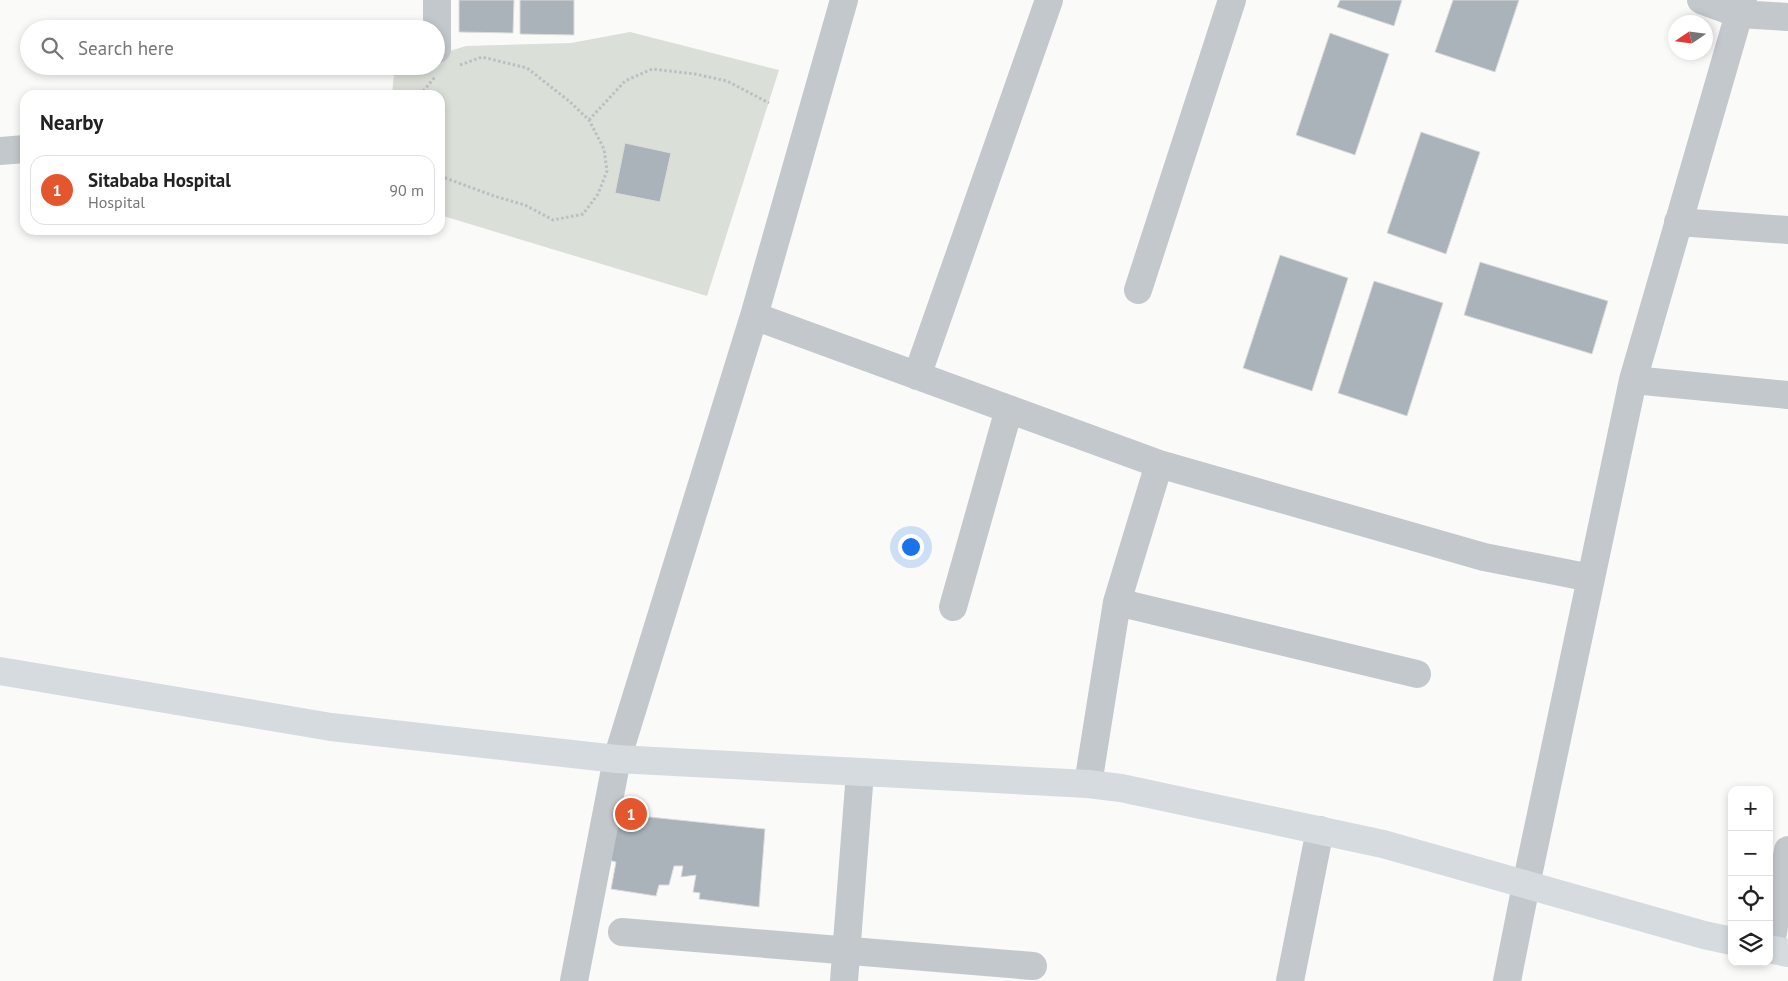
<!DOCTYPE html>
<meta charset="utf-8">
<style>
:root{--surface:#fff;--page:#f2f2f2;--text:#222;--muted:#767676;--line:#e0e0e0;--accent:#e4572e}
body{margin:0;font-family:"PT Sans",sans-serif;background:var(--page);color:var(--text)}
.controls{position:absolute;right:15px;bottom:15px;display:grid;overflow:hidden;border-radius:10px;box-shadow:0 2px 8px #0003}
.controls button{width:45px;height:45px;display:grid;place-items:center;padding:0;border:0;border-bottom:1px solid var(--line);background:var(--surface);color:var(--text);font:25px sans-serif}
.compass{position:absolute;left:1668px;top:15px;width:45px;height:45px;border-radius:50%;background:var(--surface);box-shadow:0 2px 8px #0003;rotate:257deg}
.you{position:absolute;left:910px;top:546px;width:18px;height:18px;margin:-12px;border:4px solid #fff;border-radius:50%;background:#1a73e8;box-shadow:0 0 0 8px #1a73e833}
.badge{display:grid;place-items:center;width:32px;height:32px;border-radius:50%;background:var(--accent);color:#fff;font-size:16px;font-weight:700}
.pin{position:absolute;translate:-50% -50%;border:2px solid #fff;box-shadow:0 1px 5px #0006}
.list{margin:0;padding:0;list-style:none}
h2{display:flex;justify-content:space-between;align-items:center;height:65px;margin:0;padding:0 20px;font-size:21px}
h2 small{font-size:16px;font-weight:400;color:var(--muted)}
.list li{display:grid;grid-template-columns:32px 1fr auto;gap:15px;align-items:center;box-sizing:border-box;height:70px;margin:0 10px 10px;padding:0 10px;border:1px solid var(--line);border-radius:15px}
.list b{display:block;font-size:19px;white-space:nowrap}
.list p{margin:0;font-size:16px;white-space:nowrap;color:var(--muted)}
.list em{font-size:16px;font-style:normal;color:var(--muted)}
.icon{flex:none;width:28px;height:28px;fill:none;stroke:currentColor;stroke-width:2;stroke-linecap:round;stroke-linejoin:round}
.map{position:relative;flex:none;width:1788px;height:981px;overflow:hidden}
.search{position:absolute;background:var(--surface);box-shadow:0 2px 8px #0003;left:20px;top:20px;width:425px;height:55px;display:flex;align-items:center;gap:12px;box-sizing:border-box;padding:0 18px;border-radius:28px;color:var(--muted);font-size:19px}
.panel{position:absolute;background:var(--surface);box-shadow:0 2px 8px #0003;left:20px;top:90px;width:425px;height:145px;border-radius:15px}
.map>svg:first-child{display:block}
.green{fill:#dadfd7}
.building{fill:#aab3b9;stroke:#dcdcda}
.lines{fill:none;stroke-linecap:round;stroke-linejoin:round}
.path{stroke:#bbbfc2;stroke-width:3;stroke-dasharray:2.5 2.5;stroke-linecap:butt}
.street{stroke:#c3c8cc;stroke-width:28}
.secondary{stroke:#d6dbdf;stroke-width:28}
</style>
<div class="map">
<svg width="1788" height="981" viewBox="0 0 1788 981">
<rect width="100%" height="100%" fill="#fafaf8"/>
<path class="green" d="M630,32L779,70L707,296L440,215V95H392L394,73L409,66H436V55L466,46L571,43Z"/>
<path class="building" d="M459,0H514L513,33L459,32Z
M520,0H574V35L520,34Z
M1340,0H1402L1394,26L1337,7Z
M1453,0H1519L1495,72L1435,52Z
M1330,33L1389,54L1355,155L1296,135Z
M1421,132L1480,152L1446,254L1387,233Z
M625,143L671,153L660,202L615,193Z
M1280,255L1348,278L1312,391L1243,368Z
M1480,262L1608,301L1592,354L1464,315Z
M1374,281L1443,303L1407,416L1338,393Z
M621,814L765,829L759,907L699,899L700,893L693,892L696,875L681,877L683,866H674L669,885H659L656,896L611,889L616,862L609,860L612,833Z"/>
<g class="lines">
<path class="path" d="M420,95L435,77
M589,120L625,81L652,69L695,74L727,81L769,103
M440,176L494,196L525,205L553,220L583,214L598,194L607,171L604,149L589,120L569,101L527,68L482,57L460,65"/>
<path class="street" d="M437,0V49
M1701,0L1739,14L1788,17
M0,151L25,149
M1678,222L1788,230
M1138,290L1232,0
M754,316L1159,464L1484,557L1591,578
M917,376L1049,0
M1633,380L1788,395
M1117,602L1417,674
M953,607L1009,409
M1088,784L1117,602L1159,464
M622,932L1033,966
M1770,949L1788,850
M574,981L617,759L754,316L844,0
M844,981L860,772
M1290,981L1320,830
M1507,981L1526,885L1633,380L1743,0"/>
<path class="secondary" d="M0,671L331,727L617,759L1088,784L1121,788L1383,844L1704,935L1732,941
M1769,949L1788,953"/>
</g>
</svg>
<div class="controls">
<button>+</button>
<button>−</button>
<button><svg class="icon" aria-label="locate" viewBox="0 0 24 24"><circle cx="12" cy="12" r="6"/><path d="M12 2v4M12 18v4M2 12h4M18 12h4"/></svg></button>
<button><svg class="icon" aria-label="layers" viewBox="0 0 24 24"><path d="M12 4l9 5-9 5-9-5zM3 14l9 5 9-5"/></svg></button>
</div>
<svg class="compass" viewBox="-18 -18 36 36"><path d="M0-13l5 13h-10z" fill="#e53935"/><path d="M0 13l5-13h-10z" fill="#767676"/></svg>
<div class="you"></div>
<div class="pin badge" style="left:631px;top:814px">1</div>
<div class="search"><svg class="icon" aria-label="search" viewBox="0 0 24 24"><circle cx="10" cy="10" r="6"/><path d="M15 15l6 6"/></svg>Search here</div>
<section class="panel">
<h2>Nearby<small></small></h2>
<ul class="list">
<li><span class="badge">1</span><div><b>Sitababa Hospital</b><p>Hospital</p></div><em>90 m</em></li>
</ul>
</section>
</div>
